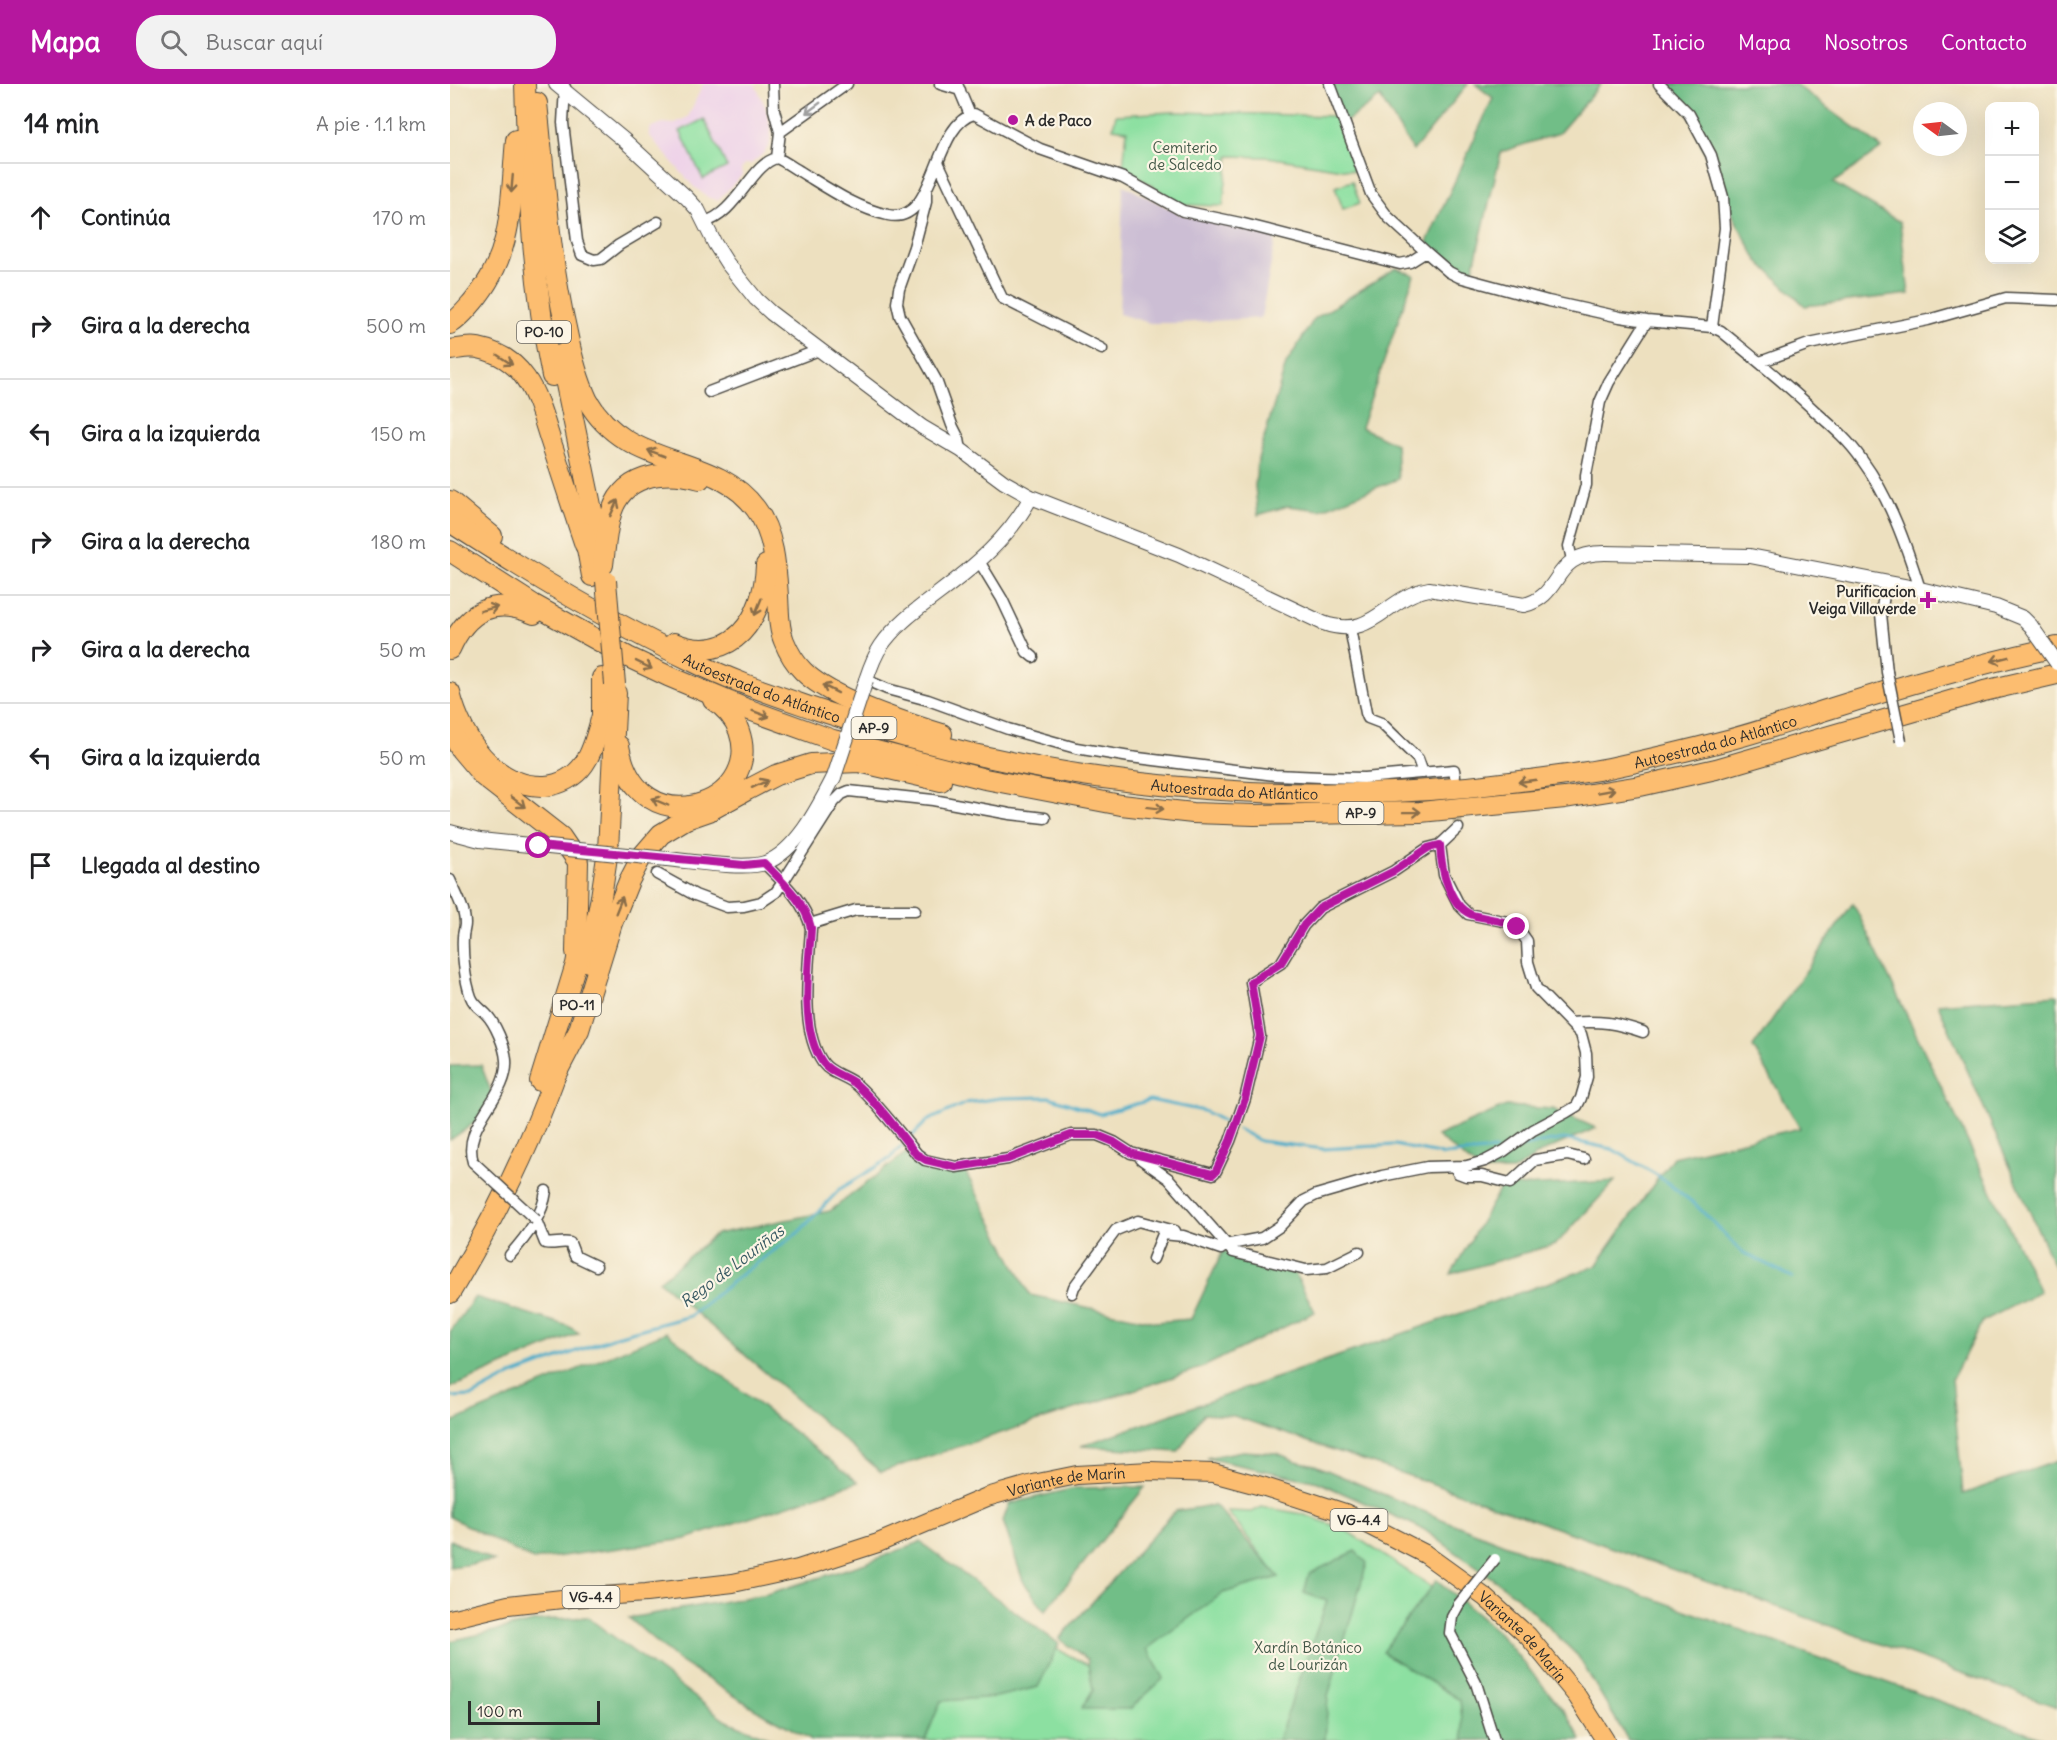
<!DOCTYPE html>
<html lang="es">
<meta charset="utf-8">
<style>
:root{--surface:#fff;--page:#f2f2f2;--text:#202124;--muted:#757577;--line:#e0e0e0;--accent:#b5179e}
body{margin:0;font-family:Delius,sans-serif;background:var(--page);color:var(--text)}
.controls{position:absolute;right:18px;top:18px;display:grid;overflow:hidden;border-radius:12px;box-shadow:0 6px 24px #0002}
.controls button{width:54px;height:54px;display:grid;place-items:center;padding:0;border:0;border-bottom:2px solid var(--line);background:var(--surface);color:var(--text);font:30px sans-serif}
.compass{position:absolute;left:1463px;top:18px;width:54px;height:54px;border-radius:50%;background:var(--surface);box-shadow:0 6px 24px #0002;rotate:285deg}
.scale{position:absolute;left:18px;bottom:15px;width:132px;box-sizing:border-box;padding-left:6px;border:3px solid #2b2b2b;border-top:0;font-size:16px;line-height:21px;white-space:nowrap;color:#2b2b2b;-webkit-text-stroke:4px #fcf5e5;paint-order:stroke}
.stop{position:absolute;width:18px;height:18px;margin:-14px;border:4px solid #b5179e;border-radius:50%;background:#fff}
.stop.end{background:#b5179e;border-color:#fff;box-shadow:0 2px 6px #0008}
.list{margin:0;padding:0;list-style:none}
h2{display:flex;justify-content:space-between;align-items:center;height:78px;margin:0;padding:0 24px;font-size:26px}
h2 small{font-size:20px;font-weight:400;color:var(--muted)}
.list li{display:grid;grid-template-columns:39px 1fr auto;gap:18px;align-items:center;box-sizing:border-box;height:108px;padding:0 24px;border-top:2px solid var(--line)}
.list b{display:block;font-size:22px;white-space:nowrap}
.list em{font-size:20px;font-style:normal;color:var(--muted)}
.icon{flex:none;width:33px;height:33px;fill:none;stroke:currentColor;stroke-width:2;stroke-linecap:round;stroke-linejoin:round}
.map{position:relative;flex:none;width:1607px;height:1656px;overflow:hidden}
header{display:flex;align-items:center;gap:36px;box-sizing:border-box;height:84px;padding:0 30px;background:var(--accent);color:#fff}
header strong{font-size:28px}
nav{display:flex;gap:33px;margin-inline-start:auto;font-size:21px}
.search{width:420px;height:54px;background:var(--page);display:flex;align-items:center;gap:15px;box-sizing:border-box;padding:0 21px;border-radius:24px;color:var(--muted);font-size:22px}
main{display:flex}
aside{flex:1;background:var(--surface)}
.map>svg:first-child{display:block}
.built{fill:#edd0e9}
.industrial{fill:#ccbed4}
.green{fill:#8ce0a1;stroke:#5c8666;stroke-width:1.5}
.forest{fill:#71be87;stroke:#4e7459;stroke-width:1.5}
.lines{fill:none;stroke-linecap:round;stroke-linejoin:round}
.stream{stroke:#4aacc9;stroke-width:3}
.minor-tunnel{stroke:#c6bca1;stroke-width:10;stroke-dasharray:10 5;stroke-linecap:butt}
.minor-casing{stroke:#484641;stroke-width:13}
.tertiary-casing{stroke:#484641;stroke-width:16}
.trunk-casing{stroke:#484641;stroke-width:20}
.motorway-casing{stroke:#484641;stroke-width:22}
.minor{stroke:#fff;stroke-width:10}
.tertiary{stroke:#fff;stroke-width:14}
.trunk{stroke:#fcbd6f;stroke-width:18}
.motorway{stroke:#fcbd6f;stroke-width:20}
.minor-bridge-casing{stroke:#484641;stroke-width:13;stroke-linecap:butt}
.tertiary-bridge-casing{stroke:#484641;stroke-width:16;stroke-linecap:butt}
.motorway-bridge-casing{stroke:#484641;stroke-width:22;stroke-linecap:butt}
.minor-bridge{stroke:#fff;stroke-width:10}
.tertiary-bridge{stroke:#fff;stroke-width:14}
.motorway-bridge{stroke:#fcbd6f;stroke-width:20}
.oneway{stroke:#a0a0a0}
.oneway2{stroke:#896d4a}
.route{stroke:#b5179e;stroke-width:8}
.poi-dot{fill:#b5179e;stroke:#fcf5e5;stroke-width:2}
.labels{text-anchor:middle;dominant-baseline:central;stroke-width:4.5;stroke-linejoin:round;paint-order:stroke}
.shield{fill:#fcf5e5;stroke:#6a6863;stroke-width:1.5}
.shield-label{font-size:14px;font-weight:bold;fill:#2b2b2b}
.poi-label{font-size:15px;font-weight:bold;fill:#2b2b2b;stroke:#fcf5e5;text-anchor:start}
.park-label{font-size:15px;fill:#435848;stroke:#fcf5e5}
.street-label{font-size:15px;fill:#2b2b2b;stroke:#fcf5e5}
.water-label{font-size:16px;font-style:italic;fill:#365862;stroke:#fcf5e5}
</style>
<header>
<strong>Mapa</strong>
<div class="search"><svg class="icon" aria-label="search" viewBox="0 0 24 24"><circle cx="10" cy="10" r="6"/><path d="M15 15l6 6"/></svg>Buscar aquí</div>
<nav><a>Inicio</a><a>Mapa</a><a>Nosotros</a><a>Contacto</a></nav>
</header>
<main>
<aside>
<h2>14 min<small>A pie · 1.1 km</small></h2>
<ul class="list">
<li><svg class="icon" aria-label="ahead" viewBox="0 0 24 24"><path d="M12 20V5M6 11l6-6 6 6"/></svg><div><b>Continúa</b></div><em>170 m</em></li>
<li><svg class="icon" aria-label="right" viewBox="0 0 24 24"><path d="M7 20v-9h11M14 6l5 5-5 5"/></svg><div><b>Gira a la derecha</b></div><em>500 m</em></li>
<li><svg class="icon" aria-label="left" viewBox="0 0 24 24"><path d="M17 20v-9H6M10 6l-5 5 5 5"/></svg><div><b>Gira a la izquierda</b></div><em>150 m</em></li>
<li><svg class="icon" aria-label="right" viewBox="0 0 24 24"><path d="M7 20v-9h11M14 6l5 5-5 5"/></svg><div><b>Gira a la derecha</b></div><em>180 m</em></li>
<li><svg class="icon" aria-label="right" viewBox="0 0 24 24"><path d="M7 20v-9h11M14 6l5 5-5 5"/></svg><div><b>Gira a la derecha</b></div><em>50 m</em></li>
<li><svg class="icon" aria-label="left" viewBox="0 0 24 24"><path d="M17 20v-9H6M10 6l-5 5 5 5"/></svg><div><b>Gira a la izquierda</b></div><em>50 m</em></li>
<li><svg class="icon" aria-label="arrive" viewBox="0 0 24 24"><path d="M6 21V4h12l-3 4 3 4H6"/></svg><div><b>Llegada al destino</b></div></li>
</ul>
</aside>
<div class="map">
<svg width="1607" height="1656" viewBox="0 0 1607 1656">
<rect width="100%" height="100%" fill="#fcf5e5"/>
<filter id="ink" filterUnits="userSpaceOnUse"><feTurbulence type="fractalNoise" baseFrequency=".0167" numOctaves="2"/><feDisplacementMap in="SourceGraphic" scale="12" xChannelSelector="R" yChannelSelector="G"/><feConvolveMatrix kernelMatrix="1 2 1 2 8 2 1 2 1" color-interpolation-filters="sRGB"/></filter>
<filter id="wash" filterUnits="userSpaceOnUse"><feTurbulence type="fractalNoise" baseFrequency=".008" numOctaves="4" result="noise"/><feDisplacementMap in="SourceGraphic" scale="24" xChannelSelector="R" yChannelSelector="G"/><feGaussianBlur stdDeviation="1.35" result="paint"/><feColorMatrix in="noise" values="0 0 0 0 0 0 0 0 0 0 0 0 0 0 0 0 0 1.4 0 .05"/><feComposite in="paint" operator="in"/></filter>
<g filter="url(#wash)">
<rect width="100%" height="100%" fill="#ede0bf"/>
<path class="built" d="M253,0H305L315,22L321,45L320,60L314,69L301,80H295L291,86L292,91L268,116L259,114L243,102L199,51L201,43L213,39L223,40L238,33Z"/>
<path class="industrial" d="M673,101L730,130L826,152L811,234L727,239H700L669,230Z"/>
<path class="green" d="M724,28L885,32L904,87L818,73L779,72L773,122L732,121L673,83L677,46L663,44L666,31Z
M254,35L277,83L253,95L230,47Z
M902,97L910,119L893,125L885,103Z
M812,1423L852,1430L894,1445L979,1501L995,1516L1032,1656H472L478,1623L593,1558L646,1585L753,1500L828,1493L777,1427L802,1428Z"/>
<path class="forest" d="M880,0H1018L963,67L930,13L894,39Z
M1025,0H1151L1109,49L1051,68L1023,186L1004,182L977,158L1043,14Z
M1218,0H1345L1432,64L1383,99L1450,138L1459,210L1355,222L1307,176L1273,113L1239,30L1214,4Z
M946,184L964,191L911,343L946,360L948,395L870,426L838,422L808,431L805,402L808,375L836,280L864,235Z
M1403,819L1590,1208L1533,1237L1502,1295L1513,1410L1607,1377V1623L986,1401L784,1332L753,1330L728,1368L631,1362L1146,1182L1223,1073L1350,1044L1303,963Z
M1607,911V1189L1488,920Z
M31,981L47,1023L0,1056V982Z
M1056,1022L1103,1025L1146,1044L1092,1068L1063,1087H1031L987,1052Z
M456,1069L477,1084L514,1085L580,1211L706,1238L741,1235L773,1167L845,1189L865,1228L751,1284L431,1388L209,1197L266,1150L380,1127Z
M1165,1097L1106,1160L1001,1190L1051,1103Z
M25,1213L118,1242L129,1249L0,1304V1248Z
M216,1248L408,1398L236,1455L83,1476L0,1433V1339Z
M792,1367L827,1369L846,1377L865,1381L1001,1439L1082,1471L1598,1656H1178L1128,1572L1064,1510L973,1445L868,1398L756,1374Z
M695,1403L595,1527L573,1497L553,1437L559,1420L625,1404Z
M765,1421L829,1493L773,1509L697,1565L714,1594L680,1625H631L643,1606L637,1575L609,1555L725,1427Z
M0,1456L44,1477L0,1483Z
M470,1458L609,1560L588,1603L546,1613L491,1617L475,1656H362L304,1624L227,1576L179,1534L317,1510L416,1479Z
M905,1467L917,1479L878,1612L875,1656H828L877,1517L854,1509L859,1490Z
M987,1496L1049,1549L1119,1633L1131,1656H1014L1010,1616L932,1568Z
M137,1533L277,1637L325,1656H0V1557L92,1536Z"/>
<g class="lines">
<path class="stream" d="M788,1045L810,1057L873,1065L945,1061L993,1071L1045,1066
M462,1052L477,1037L516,1019L551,1014L599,1013L650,1030L700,1016L754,1027L782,1042
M1067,1063L1114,1055L1162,1065L1207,1091L1246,1121L1292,1168L1342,1193
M0,1313L23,1312L62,1291L170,1251L240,1232L293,1189L349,1148L390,1105L439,1075L452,1062"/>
</g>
</g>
<g filter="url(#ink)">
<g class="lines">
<path class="minor-tunnel" d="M1005,699L1008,744"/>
<g class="minor-casing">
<path id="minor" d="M323,0L324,26L330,48L327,74
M490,0L510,6
M507,0L520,31
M880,0L921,110L938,133L976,168
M1209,0L1239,30L1261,71L1273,113L1275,144L1262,243
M115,3L113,39L127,157L132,171L144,176L151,175L169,161L208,138
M330,48L397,0
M488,78L552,214L652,265
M476,107V118L464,163L449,205L447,219L450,232L486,296L502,341L509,355L511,366
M254,138C286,131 302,79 327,74C336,78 343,84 351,88C379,105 406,124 438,131C487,142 482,41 524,30L590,65L673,94L733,127L790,139L950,180L960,178L976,168L999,188L1009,193L1098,217L1170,233L1197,237L1262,243L1271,247C1304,274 1337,300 1368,330C1384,344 1400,358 1412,376C1440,414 1456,461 1470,505
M1310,278L1359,260L1478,236L1556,214L1607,216
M259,308L369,266
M1122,476L1119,462L1136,401V391L1150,318L1159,298L1197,237
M529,477L552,515L577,568L583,573
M1436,499L1431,530L1437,588
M900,544L916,629L918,634L931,639L968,675L973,689
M416,596L437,605L478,616L558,645L626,664L680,673L825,691L871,693L914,694L1004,686L1005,692
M314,779C333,798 355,818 361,844C359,883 349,945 373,979C381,990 397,992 407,1001C429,1021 448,1047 467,1070L475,1076L506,1083L558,1075L621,1051H647L664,1058L681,1069L763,1090L766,1087L780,1057L795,1015L810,952L801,898L831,879L854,841L870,824L944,787L978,764L990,761
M207,790L245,811L277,823L294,822L311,818L326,808L333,798L384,718L392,710L399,707L483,716L560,730L595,734
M0,796C6,810 15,825 15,840C15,844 13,849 13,853C12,871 15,896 21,913C24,921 30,924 36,930C45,939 55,962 56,976C59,1013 11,1040 23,1078
M360,840L406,826H465
M1121,939C1149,936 1167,939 1193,948
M691,1075L719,1095L783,1168L856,1186L877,1184L909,1168
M1005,1083L1008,1089L1016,1092H1032L1060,1099L1085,1076L1117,1071L1134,1075
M86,1136L95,1159C104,1161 111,1157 120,1159L125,1172L146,1182
M60,1171C77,1152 93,1131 96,1107
M703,1175L713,1150L733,1152L771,1165L775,1161L812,1154L830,1142L854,1117L866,1111L932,1092L977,1083L1017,1082L1035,1077L1054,1067L1083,1046L1117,1028L1127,1022L1131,1014L1137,993L1136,969L1131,950L1086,904L1078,878L1077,857L1067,843L1058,838L1018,830L1009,821L994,791L990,761L1008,744
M622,1209L624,1203L666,1146L688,1137L725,1147
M1009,1520L1002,1533L1000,1549L1026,1599L1044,1656"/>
</g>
<g class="tertiary-casing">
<path id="tertiary" d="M106,0L175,57L237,114L248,126L265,160L277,179L306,215L321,229L472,343L511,366L554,398L581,413L729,471L873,539C923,557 935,513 979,505L1074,521C1115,511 1099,469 1155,469L1300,472L1470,505L1546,523L1573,534L1581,542
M416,596C420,584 424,572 431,562C446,540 468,525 489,509C525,482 559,454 581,413
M0,748L30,756L89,762
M217,775C241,777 294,786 315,779C347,767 369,722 384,693"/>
</g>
<g class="trunk-casing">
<g id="trunk">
<path id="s1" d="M0,1535L58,1521L121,1514L196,1509L283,1499L348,1485L428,1459L537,1413L583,1400L627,1391L700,1387L763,1389L815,1403L895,1429L975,1470L1036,1514L1078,1552L1127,1612L1155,1656"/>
</g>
</g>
<g class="motorway-casing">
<g id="motorway">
<path d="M75,0C78,99 82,196 102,292"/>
<path d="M87,19C95,94 99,170 116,244C121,269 127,294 138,317C147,333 160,346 176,356C218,382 274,381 306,425C324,449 326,483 328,512C329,526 328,543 334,557C338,567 345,579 353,587C379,614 456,639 492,650"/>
<path d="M0,240C9,235 16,226 23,218C65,168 60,117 66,56"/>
<path d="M0,266C8,265 19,262 28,264C82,275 88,320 103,364C114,397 124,429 135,461"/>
<path d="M110,271L150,465"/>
<path d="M0,417L42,452"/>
<path id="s2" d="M0,438C78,489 158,537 242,577C282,597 325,611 368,626C577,697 797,723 1017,703C1064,698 1112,693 1159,684C1197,676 1236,667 1274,657C1309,648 1344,636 1379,625C1454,601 1530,579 1607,563"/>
<path d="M134,448L142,492"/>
<path d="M0,467L84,521L178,573L218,592L294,624L383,656L535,695L671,721L743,729L804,731L970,728L1115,714L1190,702L1266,685L1534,607L1607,590"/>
<path d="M153,481C155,465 156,449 160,434C170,390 213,385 250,395"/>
<path d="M224,559C283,582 314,534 316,481"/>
<path d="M0,565C17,527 44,512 84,530"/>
<path d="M152,594V641"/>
<path d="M0,609C11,653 44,704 95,702C110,701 125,693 134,680C144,666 148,645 153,628"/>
<path d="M0,646L11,666L33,692L111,753L128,778L126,868"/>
<path d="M169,662C187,765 315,721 289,647C285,635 275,623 263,616"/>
<path d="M138,878L151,813L158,766L166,609"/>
<path d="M104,994L129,946L162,839L179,797L192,772L211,750L236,735L259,727L297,706L326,691L361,680L409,678L491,697"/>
<path d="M90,997L126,880L131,855"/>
<path d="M0,1209C44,1135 81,1062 109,981"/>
</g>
</g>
<use href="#minor" class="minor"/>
<use href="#tertiary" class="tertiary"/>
<use href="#trunk" class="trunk"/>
<use href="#motorway" class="motorway"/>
<g class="minor-bridge-casing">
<path id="minor-bridge" d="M1437,588L1451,657
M23,1078L86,1136
M1009,1520L1045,1475"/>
</g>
<g class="tertiary-bridge-casing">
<path id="tertiary-bridge" d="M1581,542L1607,579
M384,693L416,596
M89,762L217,775"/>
</g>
<g class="motorway-bridge-casing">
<path id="motorway-bridge" d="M156,497L165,600"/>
</g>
<use href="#minor-bridge" class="minor-bridge"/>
<use href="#tertiary-bridge" class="tertiary-bridge"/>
<use href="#motorway-bridge" class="motorway-bridge"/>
</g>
<defs><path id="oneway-shaft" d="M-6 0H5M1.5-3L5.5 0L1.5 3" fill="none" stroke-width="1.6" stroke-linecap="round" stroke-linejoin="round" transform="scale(1.5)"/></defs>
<use class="oneway" href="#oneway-shaft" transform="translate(363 24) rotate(144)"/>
<g class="oneway2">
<use href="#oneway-shaft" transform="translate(62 100) rotate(95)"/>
<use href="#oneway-shaft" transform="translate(55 276) rotate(33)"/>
<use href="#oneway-shaft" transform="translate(206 369) rotate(-160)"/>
<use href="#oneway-shaft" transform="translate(164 424) rotate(-65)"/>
<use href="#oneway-shaft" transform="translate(308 523) rotate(112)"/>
<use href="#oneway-shaft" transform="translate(39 525) rotate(-14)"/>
<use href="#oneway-shaft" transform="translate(1550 575) rotate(166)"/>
<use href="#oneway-shaft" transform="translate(194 581) rotate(26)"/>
<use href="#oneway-shaft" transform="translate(380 605) rotate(-153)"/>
<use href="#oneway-shaft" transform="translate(311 630) rotate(20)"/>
<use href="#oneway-shaft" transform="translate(1077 697) rotate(172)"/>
<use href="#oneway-shaft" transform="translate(310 700) rotate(-25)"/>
<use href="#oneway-shaft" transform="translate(1156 707) rotate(-10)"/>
<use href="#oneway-shaft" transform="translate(68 718) rotate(37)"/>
<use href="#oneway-shaft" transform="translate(210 718) rotate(-157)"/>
<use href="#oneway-shaft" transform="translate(705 724) rotate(7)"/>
<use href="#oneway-shaft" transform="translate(962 728) rotate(-1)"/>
<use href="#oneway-shaft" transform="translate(169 821) rotate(-68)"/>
</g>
</g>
<g class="lines" filter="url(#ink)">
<path class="route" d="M89,762L294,781L314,779C333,798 355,818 361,844C359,883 349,945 373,979C381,990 397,992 407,1001C429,1021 448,1047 466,1070L476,1076L506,1083L558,1075L621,1051H647L664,1058L681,1069L763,1090L766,1087L780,1057L795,1015L810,952L801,898L831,879L854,841L870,824L944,787L978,764L990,761C991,784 999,826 1026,832C1040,835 1053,836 1067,843"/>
</g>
<g class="poi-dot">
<circle cx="563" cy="36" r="6"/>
<path d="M1475 507h6v6h6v6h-6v6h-6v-6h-6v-6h6z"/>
</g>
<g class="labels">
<g class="shield">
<rect x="67" y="237" width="54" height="22" rx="4.5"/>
<rect x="401.5" y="633" width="45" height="22" rx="4.5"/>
<rect x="888.5" y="718" width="45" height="22" rx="4.5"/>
<rect x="103" y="910" width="48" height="22" rx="4.5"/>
<rect x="880.5" y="1425" width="57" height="22" rx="4.5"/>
<rect x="112.5" y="1502" width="57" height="22" rx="4.5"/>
</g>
<g class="shield-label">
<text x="94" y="248">PO-10</text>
<text x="424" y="644">AP-9</text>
<text x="911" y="729">AP-9</text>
<text x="127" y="921">PO-11</text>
<text x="909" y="1436">VG-4.4</text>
<text x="141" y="1513">VG-4.4</text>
</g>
<g class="poi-label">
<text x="575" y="36">A de Paco</text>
<text x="1466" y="507" text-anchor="end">Purificacion<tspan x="1466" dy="17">Veiga Villaverde</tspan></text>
</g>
<g class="park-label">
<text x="735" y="63">Cemiterio<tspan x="735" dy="17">de Salcedo</tspan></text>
<text x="858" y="1563">Xardín Botánico<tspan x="858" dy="17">de Lourizán</tspan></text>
</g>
<g class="street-label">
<text stroke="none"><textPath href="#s2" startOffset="354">Autoestrada do Atlántico</textPath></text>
<text stroke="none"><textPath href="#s2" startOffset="1326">Autoestrada do Atlántico</textPath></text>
<text stroke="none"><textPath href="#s2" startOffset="840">Autoestrada do Atlántico</textPath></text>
<text stroke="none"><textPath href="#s1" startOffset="636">Variante de Marín</textPath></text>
<text stroke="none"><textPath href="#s1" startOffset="1140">Variante de Marín</textPath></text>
</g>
<g class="water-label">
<text transform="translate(282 1182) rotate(-37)">Rego de Louriñas</text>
</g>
</g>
</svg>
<div class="controls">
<button>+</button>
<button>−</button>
<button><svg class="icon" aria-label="layers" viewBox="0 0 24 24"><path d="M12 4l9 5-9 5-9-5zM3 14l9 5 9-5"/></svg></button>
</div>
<svg class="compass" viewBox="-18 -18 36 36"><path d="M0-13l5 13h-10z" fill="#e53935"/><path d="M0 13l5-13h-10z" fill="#757577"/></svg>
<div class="scale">100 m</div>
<div class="stop" style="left:89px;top:762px"></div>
<div class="stop end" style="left:1067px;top:843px"></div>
</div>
</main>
